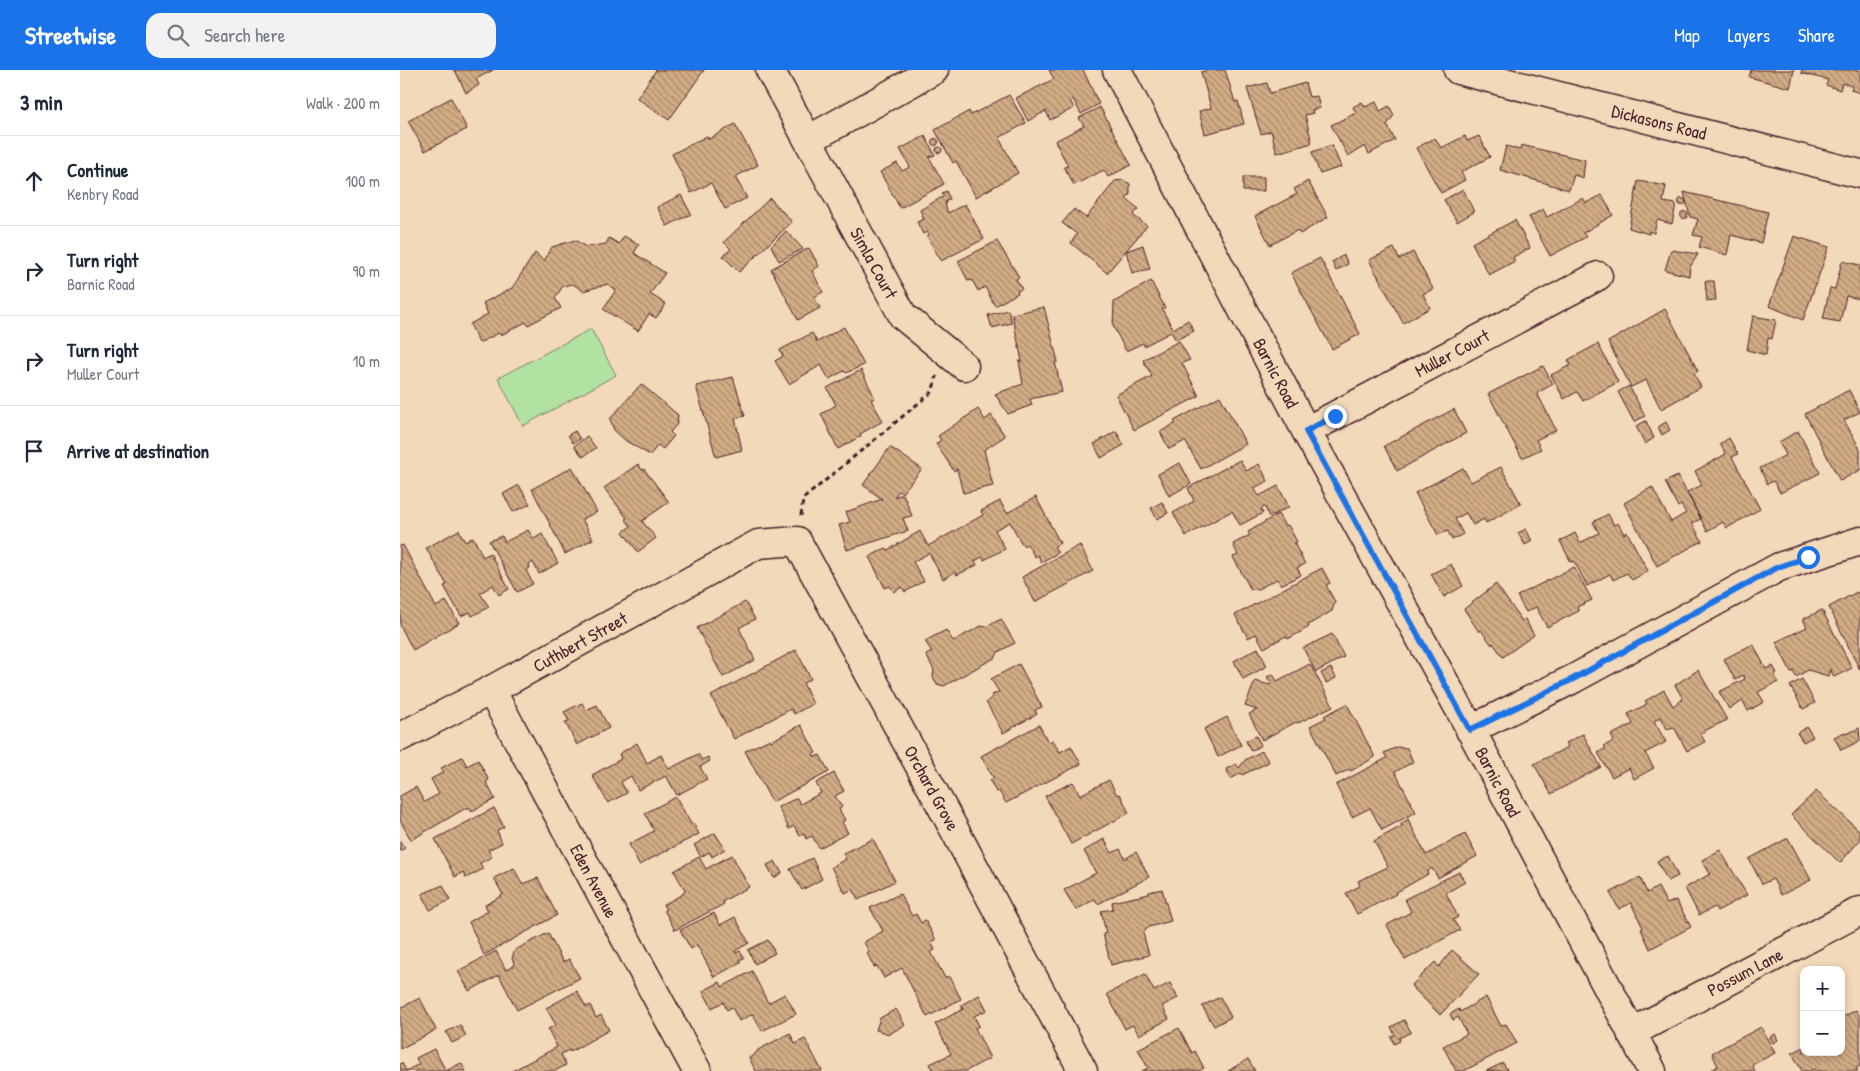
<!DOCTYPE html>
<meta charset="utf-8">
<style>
:root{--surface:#fff;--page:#f2f2f3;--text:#1f2937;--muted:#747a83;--line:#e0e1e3;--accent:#1a73e8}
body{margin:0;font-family:"Patrick Hand",sans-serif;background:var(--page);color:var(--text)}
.controls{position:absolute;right:15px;bottom:15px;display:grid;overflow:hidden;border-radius:10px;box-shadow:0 2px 8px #0003}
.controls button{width:45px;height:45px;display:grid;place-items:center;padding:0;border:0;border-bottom:1px solid var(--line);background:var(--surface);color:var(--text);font:25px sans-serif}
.stop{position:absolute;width:15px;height:15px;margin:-11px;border:4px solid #1a73e8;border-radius:50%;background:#fff}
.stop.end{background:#1a73e8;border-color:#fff;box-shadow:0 1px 5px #0008}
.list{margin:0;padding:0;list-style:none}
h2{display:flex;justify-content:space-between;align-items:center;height:65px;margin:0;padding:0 20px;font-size:21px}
h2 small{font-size:16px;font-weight:400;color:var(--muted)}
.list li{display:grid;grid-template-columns:32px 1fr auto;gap:15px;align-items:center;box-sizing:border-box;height:90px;padding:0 20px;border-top:1px solid var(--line)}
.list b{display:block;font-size:19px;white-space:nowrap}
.list p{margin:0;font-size:16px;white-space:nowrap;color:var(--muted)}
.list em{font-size:16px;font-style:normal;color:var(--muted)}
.icon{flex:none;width:28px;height:28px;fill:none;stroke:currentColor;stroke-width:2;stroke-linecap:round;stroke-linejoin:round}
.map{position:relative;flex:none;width:1460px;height:1001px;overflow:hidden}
header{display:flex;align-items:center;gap:30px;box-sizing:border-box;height:70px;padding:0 25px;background:var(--accent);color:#fff}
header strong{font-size:24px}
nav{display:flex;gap:28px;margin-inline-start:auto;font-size:18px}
.search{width:350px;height:45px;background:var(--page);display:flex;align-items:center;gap:12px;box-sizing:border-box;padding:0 18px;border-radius:15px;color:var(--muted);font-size:19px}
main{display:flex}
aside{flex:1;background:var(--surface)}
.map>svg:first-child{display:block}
.pitch{fill:#b1e2a2;stroke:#7e8066}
.building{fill:url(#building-back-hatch);stroke:#4a1f2b}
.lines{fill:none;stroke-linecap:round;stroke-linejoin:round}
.minor-casing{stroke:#4a1f2b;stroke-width:31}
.path{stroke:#4a1f2b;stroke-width:3;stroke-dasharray:5 4;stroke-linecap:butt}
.minor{stroke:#f2d9b9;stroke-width:28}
.route{stroke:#1a73e8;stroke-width:6}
.labels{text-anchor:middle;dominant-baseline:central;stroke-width:4.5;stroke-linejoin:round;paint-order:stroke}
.street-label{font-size:18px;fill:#4a1f2b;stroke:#f2d9b9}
</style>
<header>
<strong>Streetwise</strong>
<div class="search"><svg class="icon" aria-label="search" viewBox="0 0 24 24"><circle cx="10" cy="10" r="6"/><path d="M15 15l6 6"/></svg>Search here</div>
<nav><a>Map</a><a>Layers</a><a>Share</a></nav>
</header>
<main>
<aside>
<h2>3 min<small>Walk · 200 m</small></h2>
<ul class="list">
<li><svg class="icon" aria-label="ahead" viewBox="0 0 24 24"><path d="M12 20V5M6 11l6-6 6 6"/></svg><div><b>Continue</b><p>Kenbry Road</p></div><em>100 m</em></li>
<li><svg class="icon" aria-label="right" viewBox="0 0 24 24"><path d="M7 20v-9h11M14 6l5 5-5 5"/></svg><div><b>Turn right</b><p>Barnic Road</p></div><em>90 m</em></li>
<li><svg class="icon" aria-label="right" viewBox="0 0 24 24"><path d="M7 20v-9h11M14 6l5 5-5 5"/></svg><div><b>Turn right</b><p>Muller Court</p></div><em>10 m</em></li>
<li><svg class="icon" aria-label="arrive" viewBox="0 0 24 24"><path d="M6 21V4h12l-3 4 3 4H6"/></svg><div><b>Arrive at destination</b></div></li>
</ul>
</aside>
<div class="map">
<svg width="1460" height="1001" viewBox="0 0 1460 1001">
<defs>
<pattern id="building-back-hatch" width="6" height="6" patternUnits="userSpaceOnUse" patternTransform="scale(1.25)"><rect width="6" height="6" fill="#d2ac84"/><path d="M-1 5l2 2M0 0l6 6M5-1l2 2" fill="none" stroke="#ac8b6c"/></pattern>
</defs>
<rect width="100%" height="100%" fill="#f2d9b9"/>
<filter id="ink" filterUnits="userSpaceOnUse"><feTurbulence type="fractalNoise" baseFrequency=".02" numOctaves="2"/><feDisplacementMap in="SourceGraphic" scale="10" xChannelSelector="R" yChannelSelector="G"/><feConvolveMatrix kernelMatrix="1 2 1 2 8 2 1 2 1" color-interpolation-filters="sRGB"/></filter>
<g filter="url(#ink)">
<path class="pitch" d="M191,259L216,305L123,356L98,308Z"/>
<path class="building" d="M53,0H93L76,9L79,15L66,23L56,2Z
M256,0H304L269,50L237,28Z
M649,0H683L699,34L681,44L673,29L670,31L674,38L650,50L646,41L628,51L616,28L654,9Z
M809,0H825L835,32L838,31L844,54L805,64L799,41L811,38L801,2Z
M1351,0H1394L1390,18L1349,7Z
M1402,0H1460V23L1451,20L1452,16L1442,13L1440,20L1426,15L1428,10L1401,3Z
M867,13L870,23L905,13L909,27L917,26L920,38L912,40L913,43L905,45L912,73L877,83L871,61L861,64L847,18Z
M609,25L626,53L599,68L618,103L576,127L556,91L553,93L535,60L569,41L571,45Z
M51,28L67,59L25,81L8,51Z
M962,32L965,37L976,32L980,41L989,36L994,45L987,55L995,70L969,84L965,76L948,86L931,55L956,43L953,37Z
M700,37L731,95L708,107L704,100L674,115L664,97L668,96L655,71L684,56L679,48Z
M335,54L358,95L335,107L347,128L325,139L311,113L291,123L272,84L307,66L309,69Z
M525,66L535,85L529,87L544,114L500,138L480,102L497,93L502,101L510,97L500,79Z
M1065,66L1067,71L1079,66L1090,87L1061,102L1065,110L1041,123L1016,78L1035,68L1041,78Z
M531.5 72a3.5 3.5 0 1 1 7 0a3.5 3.5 0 1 1-7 0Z
M932,75L941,97L920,104L912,82Z
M1121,75L1185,90L1183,108L1174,105L1169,120L1100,100L1106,76L1120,80Z
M536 80a3 3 0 1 1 6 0a3 3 0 1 1-6 0Z
M843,107H864V121H843Z
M723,110L730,114V124L726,129L739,139L733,145L747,156L707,203L671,173L677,164L662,153L674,139L686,148L715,111Z
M908,111L928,147L900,164L898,160L870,175L855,146L897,124L894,119Z
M1238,111L1266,116L1263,132L1276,134L1272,154L1257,150L1254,163L1249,161V164L1229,158Z
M1063,119L1074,142L1057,152L1044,130Z
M546,121L550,129L546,131L545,135L548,143L565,134L584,169L541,191L527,166L529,165L527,162L523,164L517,152L524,149L520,140L544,126L542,123Z
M1284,122L1368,142L1361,173L1331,165L1327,185L1299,177L1302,167L1293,165L1298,149L1290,147Z
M281,125L291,144L267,156L257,137Z
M1202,125L1213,145L1183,163L1186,167L1150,186L1129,147L1143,139L1147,147L1183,128L1186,133Z
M370,128L392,152L339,202L323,186L331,179L324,172Z
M1278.5 132a3.5 3.5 0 1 1 7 0a3.5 3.5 0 1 1-7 0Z
M1280.5 145a3.5 3.5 0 1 1 7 0a3.5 3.5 0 1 1-7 0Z
M1115,150L1130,178L1113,187L1115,191L1089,205L1072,173Z
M386,161L403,179L379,191L371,176Z
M224,166L239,175L234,183L265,203L250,224L266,234L256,248L249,244L238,261L203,239L216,220L208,214L183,221L173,214L163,216L155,228L161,238L128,255L126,252L101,265L99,263L79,273L70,254L88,244L83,233L112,218L135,183L144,191L152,177L175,170L186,177L206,174L209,168L219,174Z
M1394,166L1429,177L1403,250L1369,236Z
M597,171L619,207L616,209L622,219L617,221L618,223L595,236L585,217L578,221L572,210L568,211L558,191Z
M743,175L750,199L732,203L726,181Z
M409,178L419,196L412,201L423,222L414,227L420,238L398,250L371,199Z
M994,178L999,189L1013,182L1033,219L1023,224L1030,238L1003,253L969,190Z
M1271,180L1298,184L1290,197L1289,206L1265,200Z
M944,185L948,194L936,201L932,192Z
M920,188L960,264L932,279L891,203Z
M1442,191L1460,195V229L1446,226L1440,252L1423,249L1430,218L1435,219Z
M751,211L765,238L762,239L773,259L788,250L794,261L776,270L771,262L744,276L743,273L726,281L713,256L714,232Z
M1305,211H1314L1316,230L1307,231Z
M644,237L658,292H655L662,322L630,329L632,335L608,344L595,324L623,314L619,291H622L612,244Z
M1265,239L1298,301L1294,304L1301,317L1261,339L1246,310L1231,317L1208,272Z
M608,240L612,253L592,258L588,245Z
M1353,246L1376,250L1372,269L1368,268L1366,285L1347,280Z
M444,257L464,295L446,303L444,301L429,309L421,295L389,314L375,291L383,286L380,280L412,263L417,272Z
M779,271L790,290L782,293L799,326L734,360L716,325L752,306L743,290Z
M1198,274L1218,312L1183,331L1177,322L1164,329L1151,305L1171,295L1168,290Z
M1143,296L1153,314L1137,323L1156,360L1136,370L1141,379L1122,388L1088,324Z
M461,300L475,328L471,330L483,351L460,364L461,366L438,379L421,344L436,335L427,318Z
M333,307L345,346L335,348L342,380L316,387L296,316Z
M241,314L278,345L277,354L270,362L274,366L263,379L258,375L250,385L226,371L214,360L210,349Z
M1229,316L1245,346L1234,352L1218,322Z
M1449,320L1460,342L1444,350L1460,379V400L1440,411L1405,344Z
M820,326L846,374L801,399L785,371L769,379L760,362L776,353L774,351Z
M578,339L585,350L591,345L605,366L584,380L593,416L563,423L557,399L554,401L536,374L541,370L538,366Z
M1054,339L1066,363L997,401L984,376Z
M1246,351L1254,368L1245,374L1236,356Z
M1266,352L1270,360L1262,365L1258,357Z
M175,361L180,369L173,373L168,365Z
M716,361L724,375L701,388L694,374Z
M1398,361L1420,403L1380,423L1374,411L1367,414L1360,398L1386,385L1379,372Z
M187,366L196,378L183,387L174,376Z
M1329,368L1338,384L1332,387L1360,439L1327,458L1323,452L1307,461L1287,422L1302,415L1295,401L1326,384L1320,374Z
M490,377L522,399L502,423L499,421L494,427L503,424L512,446L503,448L508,461L447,480L439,455L450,452L446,442L482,429L463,415Z
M840,390L846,401L859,394L868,411L854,418L859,426L878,416L889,437L869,447L865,437L861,439L863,443L840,455L832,441L786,466L773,443L794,431L788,418Z
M780,393L791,414L769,426L758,404Z
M238,394L242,400L244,399L269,432L242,451L256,468L238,482L223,462L231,456L225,449L227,448L204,418Z
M172,397L197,442L182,449L193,469L165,484L132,419Z
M1101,397L1121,434L1086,453L1084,449L1073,455L1066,443L1055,449L1063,464L1052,470L1048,461L1038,465L1015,423L1063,398L1071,412Z
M1278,406L1301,449L1292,453L1302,471L1257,496L1224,433L1252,417L1271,452L1286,443L1281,435L1278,437L1265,412Z
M119,415L130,434L113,442L103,424Z
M636,427L660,473L654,477L658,483L641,492L638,485L635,487L627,474L623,476L610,452L595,460L605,479L584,490L582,487L575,491L577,495L557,505L555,502L543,509L529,483L513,492L524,511L505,522L502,517L494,522L490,516L485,518L469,487L486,478L488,480L520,461L528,476L583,445L581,441L600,431L607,443Z
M762,432L768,443L757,449L751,438Z
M878,444L885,456L888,455L897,472L894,473L905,494L897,498L901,505L881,515L877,509L856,520L855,518L851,520L833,487L838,485L833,474L850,465L848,462Z
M1208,444L1214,455L1218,453L1224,464L1227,462L1248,501L1232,510L1227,503L1213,510L1210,504L1187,516L1174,491L1171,492L1160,471L1175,463L1180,473L1199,463L1193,452Z
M1126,459L1132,471L1125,475L1118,463Z
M59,460L65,472L73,467L83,487L90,483L109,519L99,525L93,515L80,523L89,537L72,546L70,542L61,546L44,516L47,515L26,478Z
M128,460L134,469L142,464L158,493L139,504L133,492L129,495L130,498L126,500L133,514L117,522L89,471L102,466L105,472Z
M3,475L36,537L46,531L59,553L13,580L0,555V476Z
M680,475L693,501L635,532L622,507Z
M1051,494L1063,516L1044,527L1031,504Z
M1174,497L1192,530L1177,537L1179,541L1147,557L1136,537L1126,542L1117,526Z
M922,498L930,513L926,515L935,532L932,541L908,555L909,557L888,569L886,566L864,578L856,564L848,568L835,545Z
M1096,514L1122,551L1125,549L1134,565L1103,587L1093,573L1092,575L1081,560L1079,562L1064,539Z
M1457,522L1458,524L1460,523V600L1429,537Z
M345,532L355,549L339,558L355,590L323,607L297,558Z
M1422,540L1452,598L1434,607L1430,599L1428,606L1408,600L1396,607L1393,601L1391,602L1376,572L1407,557L1403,549Z
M601,549L615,573L598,582L596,587L544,616L537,614L533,607L534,600L526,585L532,582L525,571L546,560L553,571L581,556L586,557Z
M932,564L944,587L916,602L903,578Z
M1353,574L1366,599L1373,596L1377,603L1374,605L1378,612L1358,622L1364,632L1348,641L1343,631L1329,639L1319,622L1345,609L1343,605L1335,610L1324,589Z
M858,578L867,596L843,609L834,591Z
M396,580L411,609L403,613L413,634L394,644L391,639L334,669L311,626Z
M619,594L642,637L635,640L637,644L603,663L586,632L593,627L592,625L599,622L591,609Z
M910,594L933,636L898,653L896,652L862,670L849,644L857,640L845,636L855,611L870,615L871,613L867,607L873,604L877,611Z
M931,598L936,608L926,613L921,603Z
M1298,600L1327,650L1300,663L1305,672L1287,681L1274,657L1267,659L1261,647L1254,651L1266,672L1245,683L1254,698L1234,709L1229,698L1212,707L1198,683L1206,678L1204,676L1214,671L1211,665L1233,654L1228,644L1247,634L1245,631L1264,620L1273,636L1283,629L1275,615Z
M1402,609L1415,633L1403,639L1390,616Z
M182,633L186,640L197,635L209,658L177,675L165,652L169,651L164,642Z
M947,634L975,687L951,701L950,699L936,706L910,656L926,648L924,646Z
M827,647L841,675L818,687L804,659Z
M401,655L416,683L413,684L415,687L420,685L429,702L372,732L345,681L370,669L371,671Z
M639,655L648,672L653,670L660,682L671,676L681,694L606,733L599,721L596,722L590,711L594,709L581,686Z
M1407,657L1413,667L1403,672L1397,663Z
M1459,658L1460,671L1441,680L1434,667L1445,662L1447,664Z
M1183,664L1201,697L1151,724L1134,694L1168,677L1166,673Z
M856,666L861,675L851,681L846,671Z
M237,673L247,693L261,685L269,699L298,684L302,690L308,687L310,691L300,697L307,709L277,725L266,706L238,720L231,706L221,712L227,723L208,733L192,705L221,689L219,684Z
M997,677L1007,678L1013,692L995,702L1016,742L982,760L970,738L952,747L936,715L987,688L984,683Z
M862,681L869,692L842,705L841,703L831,709L826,699L836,694L839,698L845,690Z
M62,687L67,696L78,690L89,710L86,712L95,729L72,741L70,738H66L11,770L0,750V726L16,717L24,732L39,724L31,709L44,702L41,698Z
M434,703L444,721L435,726L442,737L439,739L445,750L442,752L448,763L419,778L412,766L406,769L404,764L400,766L394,756L389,759L378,737L397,728L400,734L421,723L416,713Z
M709,710L717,725L720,724L729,743L671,774L645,726L673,712L680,725Z
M1416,721L1460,761V770L1440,793L1391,745Z
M276,727L291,754L293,753L299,764L239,795L229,774L254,761L245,743Z
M94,738L104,757L97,760L102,773L88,780L92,787L80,793L83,799L66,808L63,802L55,807L35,769Z
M1008,749L1026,785L1065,764L1077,786L1038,808L1032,798L1027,802L1028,804L995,823L996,824L957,844L946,823L960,816L958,811L988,797L974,771L1002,756L1001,754Z
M315,763L325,779L312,787L309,782L301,787L294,775Z
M1388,768L1411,810L1381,825L1373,809L1362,814L1349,789Z
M473,769L495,811L458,830L453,819L445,823L431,797L446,789L443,783Z
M704,769L712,783L720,779L725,789L736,782L749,807L698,834L695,829L676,840L664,820L696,803L684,781Z
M0,771L5,778L0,781Z
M1320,780L1347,825L1317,841L1315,837L1299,845L1285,818L1310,804L1302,790Z
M332,785L349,817L323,831L324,834L275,860L264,840L266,839L263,835L283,824L285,820L274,801L299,787L306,799Z
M1268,786L1278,806L1268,811L1257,791Z
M412,788L422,809L402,820L390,799Z
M375,791L382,803L374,808L367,795Z
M114,798L122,814L138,808L157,845L84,885L69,852L88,841L85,835L103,825L94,808Z
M1059,802L1065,812L1046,823L1058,847L1053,850L1060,860L1005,890L987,855L1011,842L1005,829Z
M1240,807L1247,823L1258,817L1267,834L1276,830L1291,857L1250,879L1241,859L1243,858L1231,833L1219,839L1210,823Z
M43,815L50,830L30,840L22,824Z
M762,819L771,851L749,857L743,863L749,885L711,895L703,864L706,863L701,841L713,839L712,832L749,824V822Z
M500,824L512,846L516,844L521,853L525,850L536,870L531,872L535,880L531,882L545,908L549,906L561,929L527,947L502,898L484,908L477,896L474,897L467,883L469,882L464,872L483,861L470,838Z
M314,843L320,855L335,847L349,873L335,881L336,883L340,881L344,888L339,890L341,892L314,907L297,875L291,879L280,860Z
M148,863L163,892L169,889L180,908L117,940L99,905L69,921L58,901L96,881L106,900L115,895L112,888L115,880Z
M368,870L375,883L355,894L348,880Z
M1052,880L1079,904L1040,945L1011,916L1035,892L1039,897Z
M352,901L368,933L385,924L396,944L362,961L353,944L339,951L332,937L327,940L323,932L312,938L303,921L320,912L322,917Z
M745,904L754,921L770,913L778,928L762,936L769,949L739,965L733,955L725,959L707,924Z
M177,921L186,937L190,935L196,948L201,945L209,960L170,982L169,980L161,984L166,995L155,1001H112L157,977L148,959L156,955L146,938Z
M579,925L587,940L574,946L579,956L575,958L590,988L566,1001H534L530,994L551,984L535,954L563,939L561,935Z
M820,927L831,947L814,956L802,936Z
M1086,927L1101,956L1106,954L1117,973L1064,1001H1056L1043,976L1067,964L1058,947L1053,950L1050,944L1059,939L1060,942Z
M20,928L36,960L0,979V938Z
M496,939L505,955L489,964L476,960L480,948Z
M1456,940L1460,947V996L1456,998L1458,1001H1415L1414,999L1410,1001H1402L1392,983L1404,977V982H1441V948Z
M1004,950L1011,962L999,968L1000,971L994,974L991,967L995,965L991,957Z
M60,955L66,966L52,973L46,962Z
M1361,957L1375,983L1352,995L1355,1001H1309L1318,996L1312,983Z
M779,958L792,983L795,981L804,998L799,1001H742L748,998L738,979Z
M390,963L395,974L405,969L422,1001H356L349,988L354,985L358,980Z
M1375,964L1378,970L1373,973L1370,967Z
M34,979L46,1001L61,993L66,1001H0V994L2,993L6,1001L19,994L16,988Z
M848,989L855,1001H828Z
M1103,993L1108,1001H1086Z"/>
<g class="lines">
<g class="minor-casing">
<path id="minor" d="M370,0L408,70L534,0
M717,0L906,361L1066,651L1252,1001
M1058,0L1460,104
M408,70L503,246L564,296
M906,361L1198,206
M91,620L297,1001
M1070,660L1173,609L1379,497L1460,471
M0,667L91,620L358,474L397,471L554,759L683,1001
M1231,963L1460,841"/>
</g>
<path class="path" d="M401,446L403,429L532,322L537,306"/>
<use href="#minor" class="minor"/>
</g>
</g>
<g class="lines" filter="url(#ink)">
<path class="route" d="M935,346L906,361L1070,660L1173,609L1378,497L1408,487"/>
</g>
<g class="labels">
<g class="street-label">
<text transform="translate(1259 52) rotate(14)">Dickasons Road</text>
<text transform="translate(474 193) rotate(61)">Simla Court</text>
<text transform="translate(1052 283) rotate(-28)">Muller Court</text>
<text transform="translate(876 303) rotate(62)">Barnic Road</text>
<text transform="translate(180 572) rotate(-29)">Cuthbert Street</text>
<text transform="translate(1098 712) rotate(62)">Barnic Road</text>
<text transform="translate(532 718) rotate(61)">Orchard Grove</text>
<text transform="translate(194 811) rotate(62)">Eden Avenue</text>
<text transform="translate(1345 902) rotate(-28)">Possum Lane</text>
</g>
</g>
</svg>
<div class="controls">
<button>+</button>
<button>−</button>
</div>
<div class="stop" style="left:1408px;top:487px"></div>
<div class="stop end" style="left:935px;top:346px"></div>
</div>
</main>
